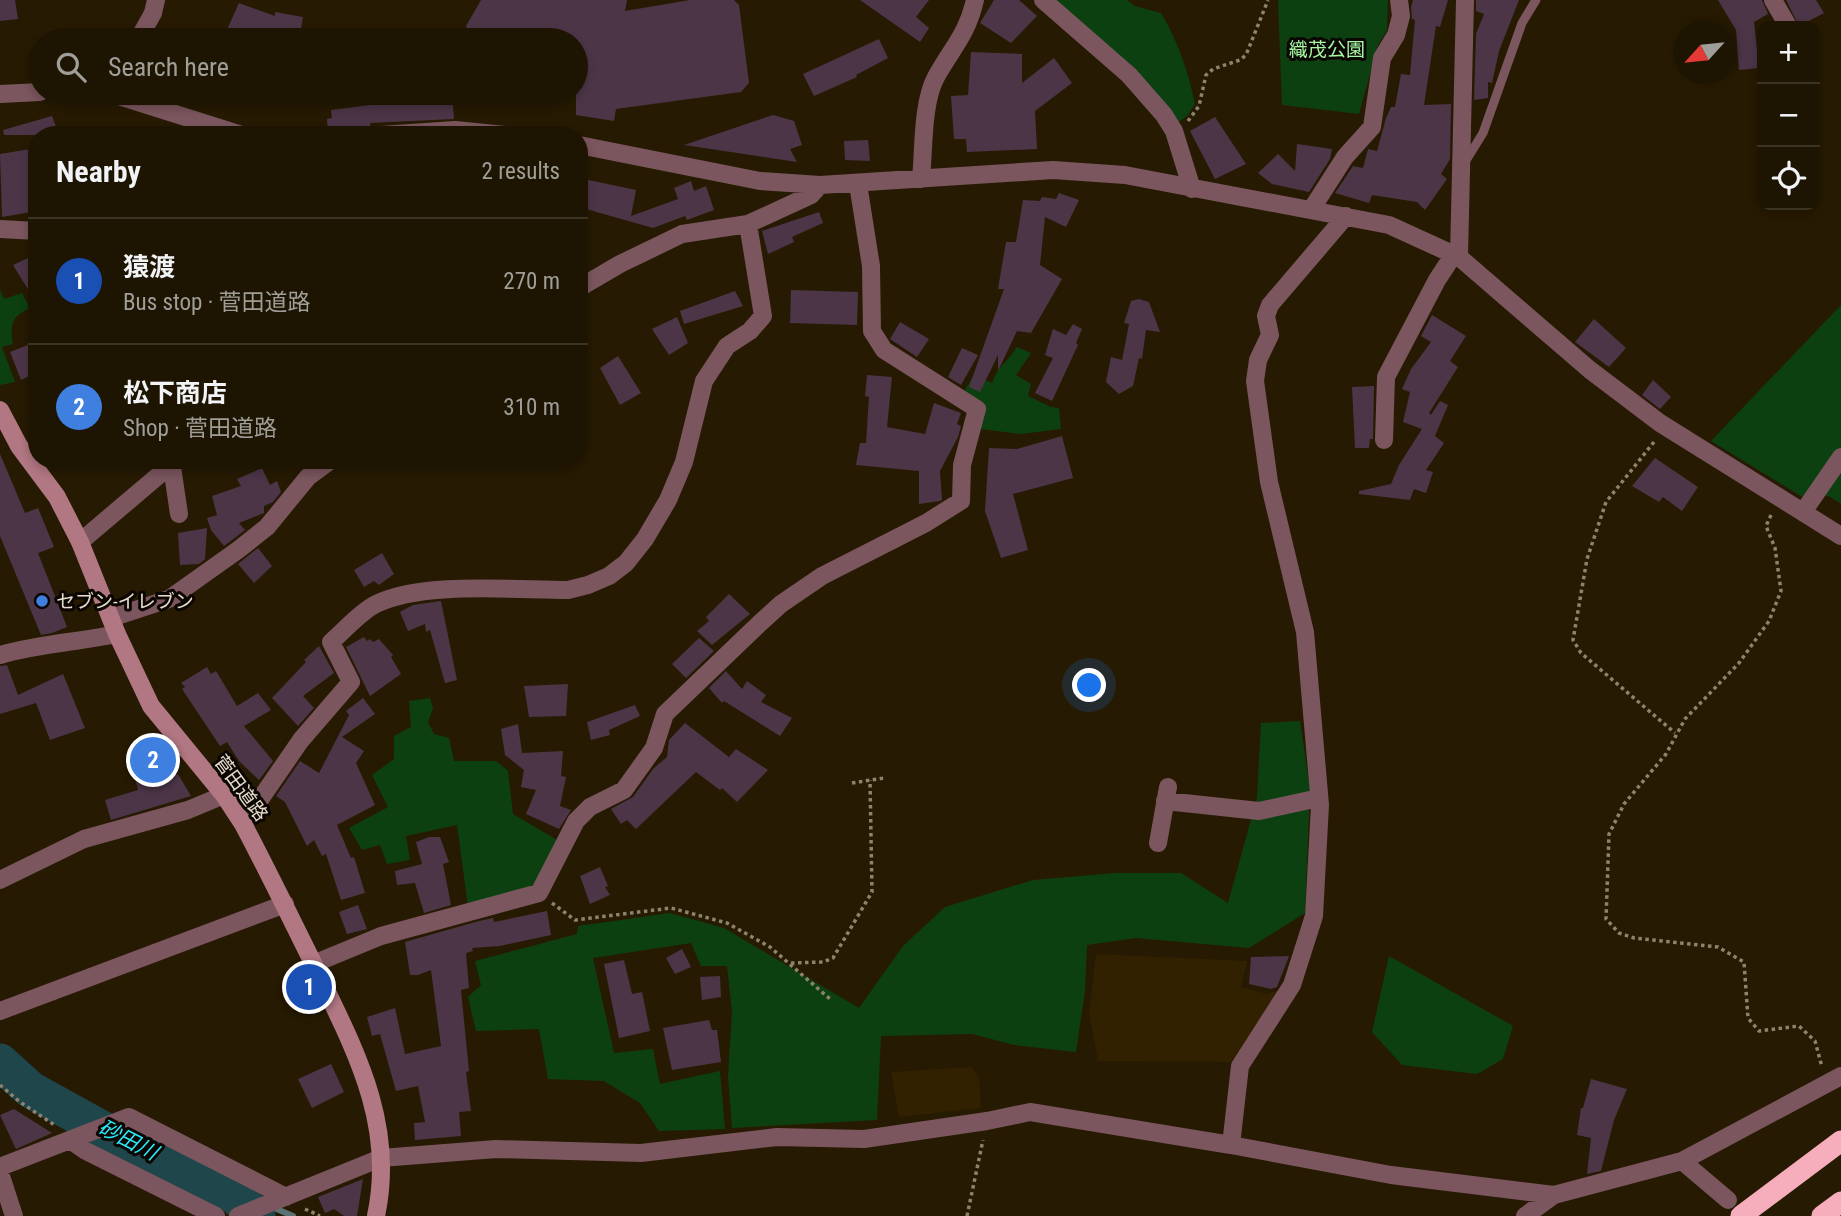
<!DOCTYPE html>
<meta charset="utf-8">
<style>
:root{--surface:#1d1402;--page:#251d0c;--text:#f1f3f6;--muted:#a09e99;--line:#3b3324;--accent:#b45309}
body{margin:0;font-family:"Roboto Condensed","Noto Sans JP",sans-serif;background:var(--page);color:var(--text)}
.controls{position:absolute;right:21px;top:21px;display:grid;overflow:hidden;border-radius:14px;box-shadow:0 4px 10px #0003}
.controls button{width:63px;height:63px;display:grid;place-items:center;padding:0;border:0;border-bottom:2px solid var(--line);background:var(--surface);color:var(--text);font:35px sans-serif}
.compass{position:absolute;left:1673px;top:21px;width:63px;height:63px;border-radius:50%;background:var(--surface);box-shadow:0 4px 10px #0003;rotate:243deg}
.you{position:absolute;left:1090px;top:686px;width:24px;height:24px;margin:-18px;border:5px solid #fff;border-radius:50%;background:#1a73e8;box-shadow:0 0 0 10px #1a73e833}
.badge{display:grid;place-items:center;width:46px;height:46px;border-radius:50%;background:var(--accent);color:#fff;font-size:23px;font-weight:700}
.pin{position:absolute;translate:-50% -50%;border:4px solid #fff;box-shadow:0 2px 7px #0006}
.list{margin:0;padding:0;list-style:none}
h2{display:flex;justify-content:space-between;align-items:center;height:91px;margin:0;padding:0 28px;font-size:30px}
h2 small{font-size:23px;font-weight:400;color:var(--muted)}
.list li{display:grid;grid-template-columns:46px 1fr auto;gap:21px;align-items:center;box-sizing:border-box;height:126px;padding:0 28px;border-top:2px solid var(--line)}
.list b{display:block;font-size:26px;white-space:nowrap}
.list p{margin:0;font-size:23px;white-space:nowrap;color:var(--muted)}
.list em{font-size:23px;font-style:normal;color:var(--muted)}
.icon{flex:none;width:38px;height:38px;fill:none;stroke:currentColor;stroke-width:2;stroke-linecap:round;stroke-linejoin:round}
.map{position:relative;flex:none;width:1841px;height:1216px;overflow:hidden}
.search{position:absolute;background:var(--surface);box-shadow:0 4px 10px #0003;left:28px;top:28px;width:560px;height:77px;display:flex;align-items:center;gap:18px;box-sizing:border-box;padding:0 24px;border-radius:38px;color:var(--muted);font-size:26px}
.panel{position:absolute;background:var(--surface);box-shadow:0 4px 10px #0003;left:28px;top:126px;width:560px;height:343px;border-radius:28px}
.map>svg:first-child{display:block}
.built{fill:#312100}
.green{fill:#0d4011}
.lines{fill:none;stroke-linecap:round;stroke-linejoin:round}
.stream{stroke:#5a7372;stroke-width:6}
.river{stroke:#1f464a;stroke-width:37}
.building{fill:#4c3547}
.path{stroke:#8e8370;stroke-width:3.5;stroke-dasharray:3.5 3.5;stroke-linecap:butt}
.lane{stroke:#7b565e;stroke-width:9}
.street{stroke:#7b565e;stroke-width:18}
.secondary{stroke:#b17783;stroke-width:18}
.highway{stroke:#f6adbc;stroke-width:21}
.shop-dot{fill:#3f7fe0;stroke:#0b0601;stroke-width:2.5}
.labels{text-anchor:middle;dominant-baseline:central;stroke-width:6;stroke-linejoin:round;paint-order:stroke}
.park-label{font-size:19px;fill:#a4f7a3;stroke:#0b0601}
.poi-label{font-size:19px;fill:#e5ddce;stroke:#0b0601;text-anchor:start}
.street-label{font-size:19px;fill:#e5ddce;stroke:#0b0601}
.water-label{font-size:21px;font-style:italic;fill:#2be8fa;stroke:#0b0601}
</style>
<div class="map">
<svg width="1841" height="1216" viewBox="0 0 1841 1216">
<rect width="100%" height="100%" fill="#271a02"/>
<path class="built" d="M1096,954L1247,961L1241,987L1267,994L1279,990L1231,1062L1098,1061L1089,1014Z
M971,1067L979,1078L981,1108L899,1117L891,1072Z"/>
<path class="green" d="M1051,0H1127L1135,6L1161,13C1178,41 1188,71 1195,104L1187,116L1176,124Z
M1278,0H1388L1387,30L1378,45L1359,114L1282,105Z
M0,290L4,299L22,293L30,308C11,317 10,324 13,344L2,347L15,382L0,385Z
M1841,305V504L1829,496L1804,498L1711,441Z
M1017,347L1031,353L1016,375L1031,384L1028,396L1051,407L1059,408L1061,429L1021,434L981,429L963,393L974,375L992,383C999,364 1007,363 1017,347Z
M430,698L433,709L428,722L434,734L449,738L454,761H496L508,771L513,814L557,840L533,890L468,906L457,825L406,836L410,860L387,864L380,845L362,850L349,828L388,807L372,775L394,759V736L411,727L409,701Z
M1300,721L1310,788L1305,913L1249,948L1136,938L1087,945L1085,991L1076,1052L1014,1045L972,1034L881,1036L877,1120L732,1128L728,1076L732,1011L727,966H701L691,943L593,958L614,1053L653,1049L660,1084L720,1071L725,1129L659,1131L640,1103L604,1081L548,1079L539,1029L476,1031L468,997L481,985L475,961L577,934L578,926L670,913L724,928L859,1008L903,946L945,907L1033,880L1115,873H1181L1228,903L1257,798L1261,723Z
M1389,956L1513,1026L1503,1059L1477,1074L1402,1065L1372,1032Z"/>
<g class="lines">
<path class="stream" d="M234,1195L258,1203
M272,1207L293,1216"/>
<path class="river" d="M0,1062L31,1090L118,1138L234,1195L257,1216"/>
</g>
<path class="building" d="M0,0H15L18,19L0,21Z
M481,0H627L625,11L690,0H734L739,5L749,83L741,92L616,109L614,121L576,115V40H470L466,26Z
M860,0H929L916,17L929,28L920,42Z
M994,0H1019L1037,16L1011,43L980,23Z
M1413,0H1448L1440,27L1436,26L1424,105L1451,104L1450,159L1441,174L1447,179L1425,210L1417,202L1372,195L1369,203L1335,193L1353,166L1363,168L1368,149L1377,151L1386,118L1391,107H1395L1401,74L1410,75L1415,20L1412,19L1411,7Z
M1476,0H1519L1499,51L1492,83L1488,82V98L1474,100L1476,34L1484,14L1476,11Z
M1718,0H1762L1768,14L1754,22L1759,68L1739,70L1736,30Z
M1786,0H1816L1824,13L1799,26Z
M239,3L275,16V12L303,17L300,35H297V40H240L225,34Z
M879,39L888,58L856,75L857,77L814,96L803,74Z
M971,52L1022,54V83L1054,58L1072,83L1035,111L1037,149L967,152L966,139H954L951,96L968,95Z
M433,93H452L454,119L370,123L371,129L328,134L327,119L332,118L331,110L386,103L385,98L433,96Z
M773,115L794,121L802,145L790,149L797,162L684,145Z
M52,116L59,135H4L3,130Z
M1215,117L1246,164L1215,179L1190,131Z
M868,140L870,161L845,160L844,141Z
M1297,144L1332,149L1330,159L1309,192L1272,184L1258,173L1278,154L1295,171Z
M37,148V211L2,217L0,154Z
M579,178L636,190L631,216L678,199L674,188L691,181L694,191L706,186L714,210L687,220L685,216L653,228L579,207Z
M1059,193L1079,200L1066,227L1045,217L1040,265L1062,279L1031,333L1017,331L998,371V355L980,392L969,387L1004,289H998L1006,242H1016L1023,200L1040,201L1042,197L1056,199Z
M819,212L823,223L792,237L794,242L768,254L762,231Z
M37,254V304L13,265Z
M791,290L858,292L857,325L790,323Z
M735,291L743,306L684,324L680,311Z
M1139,299L1149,302L1160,332L1146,330L1142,359L1139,358L1133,386L1119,394L1106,382L1111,357L1122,360L1129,324L1124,323L1131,301Z
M1432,315L1466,336L1450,361L1458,367L1429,413L1431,415L1440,401L1448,405L1435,436L1444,443L1426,470L1433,472L1426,493L1414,489L1410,500L1359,494V491L1391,484L1399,465L1422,429L1403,422L1410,392L1402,389L1411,369L1431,342L1421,336Z
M677,317L688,343L669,355L652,329Z
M1594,319L1626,348L1609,367L1575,342Z
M900,322L929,339L917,357L890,339Z
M1073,324L1082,329L1076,343L1078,345L1052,401L1035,393L1053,358L1045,355L1053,329L1066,335Z
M28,345L37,361V372L21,380L10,352Z
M962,348L978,355L961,385L948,377Z
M618,356L641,393L620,405L600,368Z
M867,375L892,377L887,427L925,434L934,403L961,413L957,424L961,426L958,437L940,471L942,500L940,501L919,504V471L856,465L860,443H866L869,397L865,396Z
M1653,380L1671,397L1660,409L1642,395Z
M1374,386L1373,439H1370L1369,448H1355L1352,387Z
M1062,436L1073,478L1013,494L1028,550L1001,558L985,511L989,448L1017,449Z
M0,454L25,513L38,508L54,547L38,553L67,627L52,633L41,635L0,536Z
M1655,458L1698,487L1682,511L1663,497L1659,502L1632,486Z
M262,468L270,485L277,481L281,492L273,502L264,506V513L239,523L245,530L224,546L211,530L207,518L217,515L212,496L241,486L237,479Z
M207,528L205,559L199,564L180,565L178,533Z
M258,548L272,566L254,583L238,564Z
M382,553L394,574L379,585L374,581L364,587L354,570Z
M729,594L750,614L712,645L697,631L709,621L706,617Z
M441,601L457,680L445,683L430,630L426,632L425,624L408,631L400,612L413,605Z
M364,637L367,641L370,639L373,642L379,639L393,655L391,657L401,674L370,696L346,647Z
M699,638L714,651L686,678L672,664Z
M319,646L334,673L303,696L314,708L298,726L272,698L306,662L304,660Z
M7,665L18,695L63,674L85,728L50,740L36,703L0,714V666Z
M207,667L211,674L216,671L237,706L258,693L271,710L244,726L273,761L259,780L239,761L227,742L220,746L182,689L185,687L181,683Z
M726,671L742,689L747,681L766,695L761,702L792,718L780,736L724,701L722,703L709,688Z
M568,684L566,716L529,717L524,686Z
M363,698L375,714L342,737L364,751L356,763L375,805L337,825L351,858L354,857L365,893L341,900L326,854L322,856L314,840L307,846L285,802L276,796L300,761L319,773L349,715L346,711Z
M635,705L640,716L609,730L610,735L591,740L587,722Z
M685,723L729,757L736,749L768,770L737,802L722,788L720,790L696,772L636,829L627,820L621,824L611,809L633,797L653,769L667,757L669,740Z
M518,724L522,753L563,751L561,776L566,777L560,806L571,810L559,829L526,814L536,790L521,787L524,770L505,755L501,729Z
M178,774L191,796L111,820L105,800L138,790L136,782L158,775L160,783Z
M429,837H440L449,862L443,864L451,905L424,913L415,883L397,885L395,871L422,864L416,842Z
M600,867L608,886L605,887L610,895L590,904L580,876Z
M358,905L367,929L347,934L339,912Z
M547,911L551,935L500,946L472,948L473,951L466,953L469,988L461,990L469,1071L466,1072L471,1111L459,1112L461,1136L415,1140L414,1123L425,1122L418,1086L396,1091L380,1034L372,1036L367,1017L395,1008L405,1054L441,1046L431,970L418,975H410L405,942L479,921L493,918L494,922Z
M682,949L691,967L675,974L666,958Z
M1289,956L1277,987L1271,989L1249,984L1251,957Z
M624,960L632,994L642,992L650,1031L619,1038L604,964Z
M720,976L721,997L702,1000L700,977Z
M709,1020L712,1030H717L721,1062L672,1070L663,1028Z
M331,1064L344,1092L312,1108L298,1079Z
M1591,1079L1627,1089L1614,1120L1601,1171L1587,1174L1591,1138L1577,1135L1581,1108H1583Z
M14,1109L52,1133L16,1149L0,1115Z
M363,1179L357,1216H344L334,1209L325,1213L318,1197Z"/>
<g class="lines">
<path class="path" d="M1188,121L1199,106L1206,75L1213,69L1240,60L1246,55L1268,0
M1654,442L1606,502L1587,559L1573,640L1581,653L1675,733
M1771,515L1766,526L1775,548L1781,591L1769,621L1739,663L1685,719L1666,754L1624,804L1609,834L1606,919L1619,933L1634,938L1718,947L1744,962L1748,1018L1759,1031L1799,1026L1815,1041L1822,1067
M852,783L884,778
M552,903L575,920L671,908L727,923L770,947L830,999
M791,963L823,962L833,958L872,892L870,780
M0,1085L20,1102L56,1126
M305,1209L320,1216
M967,1216L983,1140"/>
<path class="lane" d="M1465,162L1483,133L1522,23L1536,0"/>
<path class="street" d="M1043,0L1129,75L1164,115L1174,131L1192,189
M1773,0L1788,26
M138,40L153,13L156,0
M109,93L242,135
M0,94L40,92
M381,135L455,130L505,135
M579,145L760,181L820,185L1053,170L1125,175L1389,225L1459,257L1590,370L1660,423L1841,536
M921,179C924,149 922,103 936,77C952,48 967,35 975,0
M1311,210L1345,157L1372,127L1382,58L1396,35L1401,16L1399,0
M0,229L37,231
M1459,257L1465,0
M579,288L620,264L682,234L748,224L811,195L820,185
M1384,440L1386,377L1437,280L1454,254
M171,460L179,514
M1803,512L1841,457
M80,542L172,464
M111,618L169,599L238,550L267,527L308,477L331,460
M0,655C38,644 78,642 117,634
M1165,801L1259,811L1319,798
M243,824L301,740L351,682L331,642C345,630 360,612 376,604C422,581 515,590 568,590L588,585L609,576L626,563L645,539L668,500L684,462L704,381L727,346L750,331L763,316L748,224
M1158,843L1168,787
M0,880L84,839L188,810L224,795
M313,964L381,936L539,893L576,821L590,807L624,790L654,748L665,714L760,623L781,604L822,576L926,523L961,501L962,465L977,409L884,350L872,331L871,266L858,184
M0,1011L285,904
M70,1140L86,1151L216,1216
M1231,1145L1240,1066L1292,985L1314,916L1320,805L1305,632L1269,482L1255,381L1258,360L1270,335L1266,316L1270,305L1346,216
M1682,1161L1728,1200
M0,1167L129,1117L286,1197
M0,1173L14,1216
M238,1216L381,1158L496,1149L641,1153L777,1137L864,1139L987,1121L1030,1112L1231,1145L1391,1175L1554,1195
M1525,1216L1554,1195L1682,1161L1841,1076"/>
<path class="secondary" d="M0,410L19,446L57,497L80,542L117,634L151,706L224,795L243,824C268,871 291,919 315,967C354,1048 396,1123 376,1216"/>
<path class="highway" d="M1741,1216L1841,1141
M1822,1216L1841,1202"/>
</g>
<circle class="shop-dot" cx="42" cy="601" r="7"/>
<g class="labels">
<g class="park-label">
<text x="1327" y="49">織茂公園</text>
</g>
<g class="poi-label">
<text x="56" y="601">セブン-イレブン</text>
</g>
<g class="street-label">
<text transform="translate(241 788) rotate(54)">菅田道路</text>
</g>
<g class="water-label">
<text transform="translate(128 1140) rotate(27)">砂田川</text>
</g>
</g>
</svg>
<div class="controls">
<button>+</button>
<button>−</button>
<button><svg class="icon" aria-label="locate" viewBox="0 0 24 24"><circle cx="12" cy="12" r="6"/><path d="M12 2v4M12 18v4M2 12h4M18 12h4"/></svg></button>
</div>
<svg class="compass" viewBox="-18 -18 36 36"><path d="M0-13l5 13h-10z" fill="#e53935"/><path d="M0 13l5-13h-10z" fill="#a09e99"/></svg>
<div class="you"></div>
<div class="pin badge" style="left:309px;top:987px;background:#1a4fb4">1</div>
<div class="pin badge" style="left:153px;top:760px;background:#3f7fe0">2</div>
<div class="search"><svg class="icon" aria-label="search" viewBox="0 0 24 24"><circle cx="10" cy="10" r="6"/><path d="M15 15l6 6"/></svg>Search here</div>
<section class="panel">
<h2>Nearby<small>2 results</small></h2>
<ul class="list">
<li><span class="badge" style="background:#1a4fb4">1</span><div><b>猿渡</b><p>Bus stop · 菅田道路</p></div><em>270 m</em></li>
<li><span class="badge" style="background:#3f7fe0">2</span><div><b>松下商店</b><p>Shop · 菅田道路</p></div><em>310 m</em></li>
</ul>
</section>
</div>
